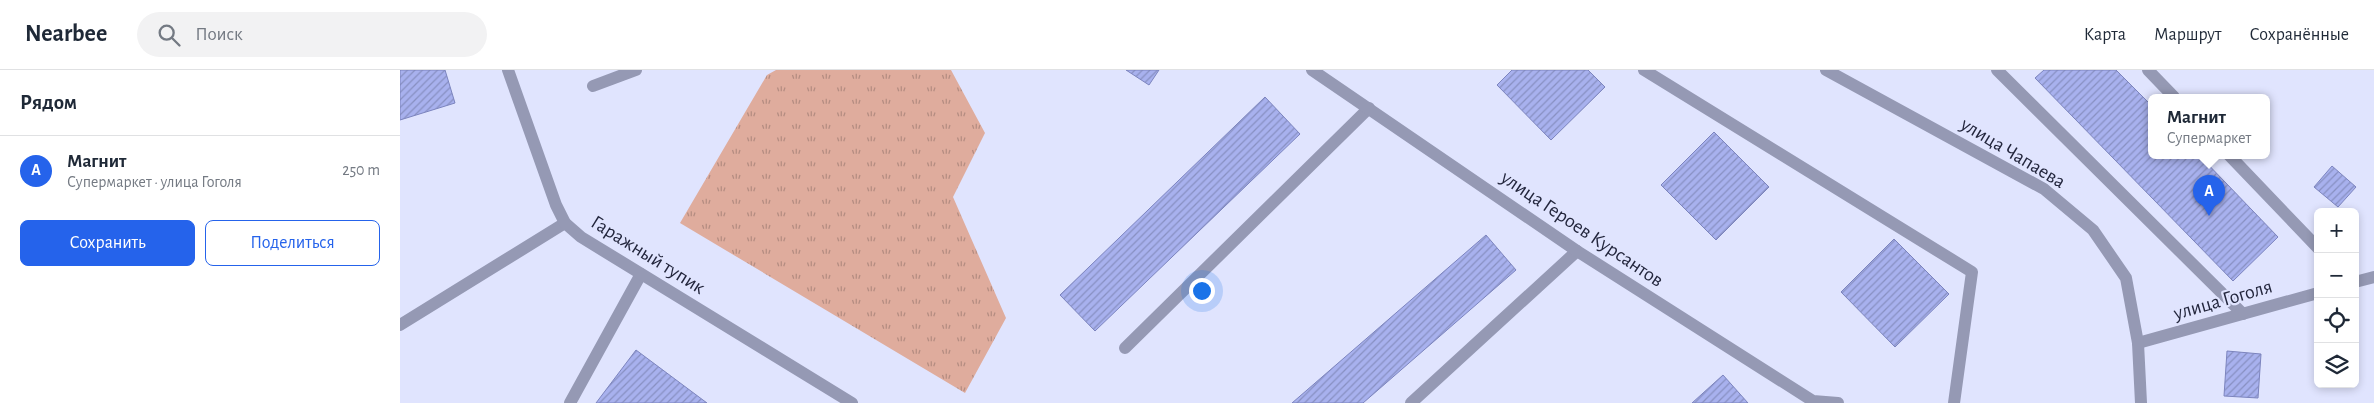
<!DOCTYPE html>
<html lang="ru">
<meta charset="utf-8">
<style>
:root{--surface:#fff;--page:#f2f2f3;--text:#1f2937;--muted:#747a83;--line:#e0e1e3;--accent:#2563eb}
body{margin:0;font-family:"Alegreya Sans",sans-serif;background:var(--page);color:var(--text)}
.controls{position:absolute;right:15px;bottom:15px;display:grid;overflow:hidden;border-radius:8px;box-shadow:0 2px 8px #0003}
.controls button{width:45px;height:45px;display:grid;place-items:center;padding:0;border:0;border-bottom:1px solid var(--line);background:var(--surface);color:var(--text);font:25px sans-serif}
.you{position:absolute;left:801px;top:220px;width:18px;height:18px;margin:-12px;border:4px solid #fff;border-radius:50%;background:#1a73e8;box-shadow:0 0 0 8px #1a73e833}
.badge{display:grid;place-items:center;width:32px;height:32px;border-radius:50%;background:var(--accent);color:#fff;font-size:16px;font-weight:700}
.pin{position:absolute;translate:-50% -41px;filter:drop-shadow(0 1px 2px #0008)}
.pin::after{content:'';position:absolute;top:26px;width:18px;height:15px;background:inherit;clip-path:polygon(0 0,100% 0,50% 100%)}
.popup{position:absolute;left:1748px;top:24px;width:122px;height:65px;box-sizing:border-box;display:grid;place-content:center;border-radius:8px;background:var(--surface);filter:drop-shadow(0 1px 4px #0005);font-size:16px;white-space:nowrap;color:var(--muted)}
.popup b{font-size:19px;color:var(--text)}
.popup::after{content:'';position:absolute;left:50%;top:100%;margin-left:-10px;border:10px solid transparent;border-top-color:var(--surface)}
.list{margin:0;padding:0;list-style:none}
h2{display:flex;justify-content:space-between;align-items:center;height:65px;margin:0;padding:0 20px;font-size:21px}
h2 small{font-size:16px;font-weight:400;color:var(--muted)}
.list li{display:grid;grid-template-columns:32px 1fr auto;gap:15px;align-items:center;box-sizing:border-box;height:70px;padding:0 20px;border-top:1px solid var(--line)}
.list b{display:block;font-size:19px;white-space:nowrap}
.list p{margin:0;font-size:16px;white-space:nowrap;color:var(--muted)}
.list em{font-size:16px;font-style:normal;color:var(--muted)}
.actions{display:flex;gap:10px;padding:15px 20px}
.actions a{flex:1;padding:11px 0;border:1px solid var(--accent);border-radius:8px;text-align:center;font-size:18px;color:var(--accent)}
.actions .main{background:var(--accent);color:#fff}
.icon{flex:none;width:28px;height:28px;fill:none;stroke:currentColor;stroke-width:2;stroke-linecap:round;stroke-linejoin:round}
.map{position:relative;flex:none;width:1974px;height:333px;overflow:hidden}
header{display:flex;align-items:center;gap:30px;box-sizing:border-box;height:70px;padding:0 25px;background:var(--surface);border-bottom:1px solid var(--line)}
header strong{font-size:24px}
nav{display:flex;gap:28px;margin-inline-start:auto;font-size:18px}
.search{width:350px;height:45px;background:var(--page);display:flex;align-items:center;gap:12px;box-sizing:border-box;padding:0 18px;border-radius:28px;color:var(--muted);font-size:19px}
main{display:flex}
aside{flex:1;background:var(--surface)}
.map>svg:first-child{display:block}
.grass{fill:url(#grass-tufts)}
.building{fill:url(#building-hatch);stroke:#7c84be}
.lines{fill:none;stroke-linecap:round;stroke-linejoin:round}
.service{stroke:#9599b4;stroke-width:12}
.minor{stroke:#9599b4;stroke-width:12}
.tertiary{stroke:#9599b4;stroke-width:12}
.labels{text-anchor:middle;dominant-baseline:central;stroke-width:4.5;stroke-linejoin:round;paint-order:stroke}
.street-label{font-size:20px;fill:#23263d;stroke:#e0e4fe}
</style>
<header>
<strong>Nearbee</strong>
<div class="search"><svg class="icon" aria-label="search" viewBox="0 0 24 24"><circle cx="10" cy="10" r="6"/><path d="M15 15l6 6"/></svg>Поиск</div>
<nav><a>Карта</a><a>Маршрут</a><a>Сохранённые</a></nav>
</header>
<main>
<aside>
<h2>Рядом<small></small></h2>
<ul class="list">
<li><span class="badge">A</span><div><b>Магнит</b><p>Супермаркет · улица Гоголя</p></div><em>250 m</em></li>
</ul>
<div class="actions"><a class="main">Сохранить</a><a>Поделиться</a></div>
</aside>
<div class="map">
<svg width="1974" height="333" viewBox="0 0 1974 333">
<defs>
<pattern id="grass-tufts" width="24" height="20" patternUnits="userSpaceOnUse" patternTransform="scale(1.25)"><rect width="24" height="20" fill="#dfac9d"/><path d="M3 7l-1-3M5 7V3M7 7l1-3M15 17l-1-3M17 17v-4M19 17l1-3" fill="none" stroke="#b48c81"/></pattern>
<pattern id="building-hatch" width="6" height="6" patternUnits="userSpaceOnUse" patternTransform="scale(1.25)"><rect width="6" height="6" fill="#a8b1ee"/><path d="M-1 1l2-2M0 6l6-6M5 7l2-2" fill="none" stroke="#8890c2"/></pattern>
</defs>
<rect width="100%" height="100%" fill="#e0e4fe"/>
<path class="grass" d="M376,0H551L585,63L553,127L606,248L565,323L280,153L367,5Z"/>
<path class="building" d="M0,0H45L55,33L0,50Z
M726,0H759L749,15Z
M1112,0H1188L1205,17L1151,70L1097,15Z
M1644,0H1716L1752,36V85H1799L1878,167L1833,211L1635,8Z
M865,27L900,64L695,261L660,225Z
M1314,62L1369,117L1316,170L1261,115Z
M1932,96L1956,117L1938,137L1914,117Z
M1086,165L1116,200L963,333H892Z
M1494,169L1549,224L1495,277L1441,222Z
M236,280L307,333H196Z
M1827,281L1861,284L1858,328L1824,326Z
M1323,305L1348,333H1292Z"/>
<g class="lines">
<path class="service" d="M1244,0L1572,202L1554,333
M1597,0L1843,244
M1748,0L1774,27
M193,16L236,0
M1829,85L1918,178
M0,255L165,153
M725,278L969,38
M170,333L241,204
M1011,333L1177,181"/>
<path class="minor" d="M108,0L156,135L165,153L181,167L452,333
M912,0L1177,181L1413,331L1438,333
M1955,212L1974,207
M1738,273L1918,223"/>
<path class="tertiary" d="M1426,0L1644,119L1693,160L1726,208L1738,273L1741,333"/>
</g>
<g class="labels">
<g class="street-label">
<text transform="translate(1613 83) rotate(31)">улица Чапаева</text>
<text transform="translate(1182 159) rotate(34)">улица Героев Курсантов</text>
<text transform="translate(248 185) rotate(32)">Гаражный тупик</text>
<text transform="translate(1823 230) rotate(-16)">улица Гоголя</text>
</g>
</g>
</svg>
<div class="controls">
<button>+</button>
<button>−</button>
<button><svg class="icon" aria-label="locate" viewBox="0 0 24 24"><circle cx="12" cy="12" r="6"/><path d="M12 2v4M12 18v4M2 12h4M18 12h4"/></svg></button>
<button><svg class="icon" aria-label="layers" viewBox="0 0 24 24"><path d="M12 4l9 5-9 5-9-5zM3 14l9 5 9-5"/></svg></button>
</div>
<div class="you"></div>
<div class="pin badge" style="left:1809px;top:146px">A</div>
<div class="popup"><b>Магнит</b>Супермаркет</div>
</div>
</main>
